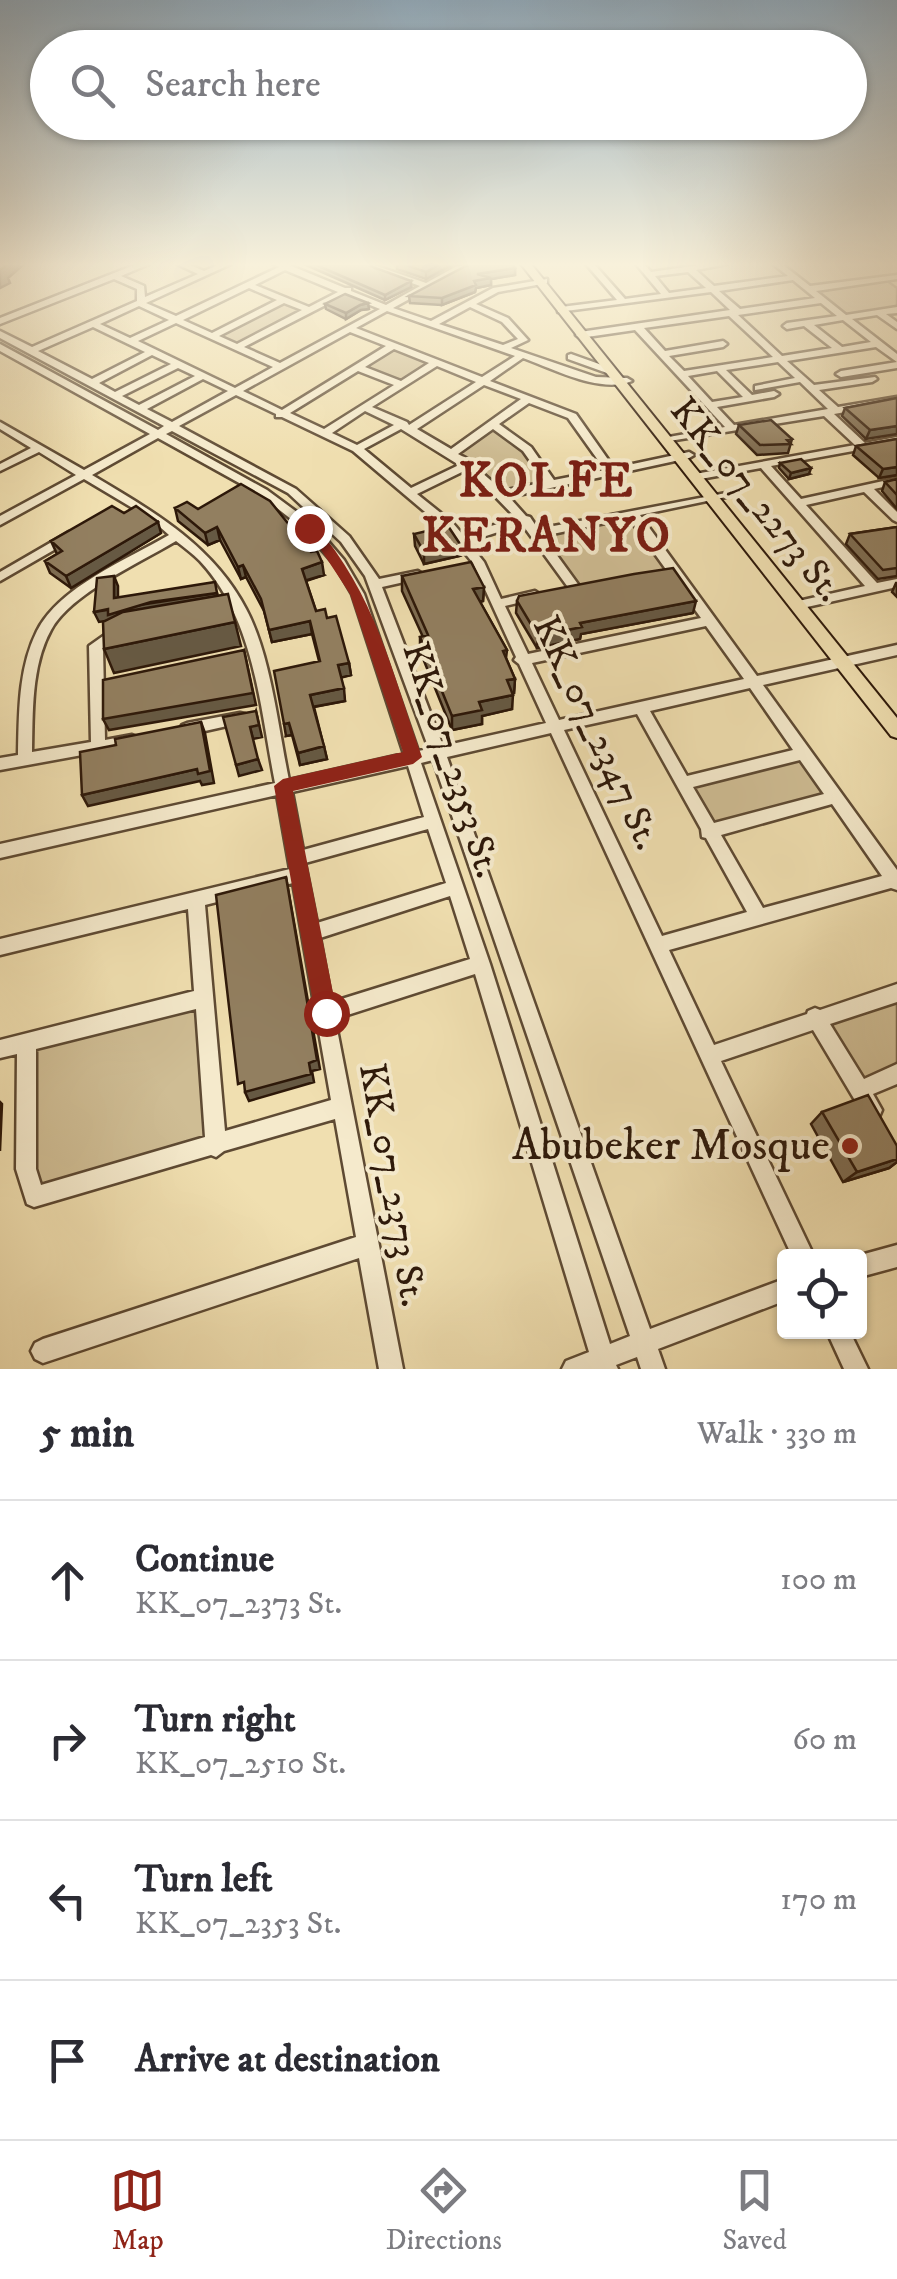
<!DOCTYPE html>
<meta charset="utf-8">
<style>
:root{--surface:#fff;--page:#f7f7f7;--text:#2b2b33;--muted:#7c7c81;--line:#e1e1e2;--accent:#8f2418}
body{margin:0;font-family:"IM FELL DW Pica",serif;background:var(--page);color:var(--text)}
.controls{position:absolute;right:30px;bottom:30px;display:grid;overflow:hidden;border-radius:10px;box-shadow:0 2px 8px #0004}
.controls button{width:90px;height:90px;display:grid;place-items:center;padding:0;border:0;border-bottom:2px solid var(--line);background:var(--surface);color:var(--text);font:50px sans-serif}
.stop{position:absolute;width:30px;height:30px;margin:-22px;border:8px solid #8f2418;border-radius:50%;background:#fff}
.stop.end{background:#8f2418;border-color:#fff;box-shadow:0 2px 10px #0008}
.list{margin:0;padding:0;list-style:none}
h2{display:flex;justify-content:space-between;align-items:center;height:130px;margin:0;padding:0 40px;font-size:42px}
h2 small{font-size:32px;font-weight:400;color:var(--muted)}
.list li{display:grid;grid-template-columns:65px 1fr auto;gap:30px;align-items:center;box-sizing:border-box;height:160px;padding:0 40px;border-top:2px solid var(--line)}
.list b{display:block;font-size:38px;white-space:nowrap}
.list p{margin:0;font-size:32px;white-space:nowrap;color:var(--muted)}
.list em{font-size:32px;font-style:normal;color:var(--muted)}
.icon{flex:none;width:55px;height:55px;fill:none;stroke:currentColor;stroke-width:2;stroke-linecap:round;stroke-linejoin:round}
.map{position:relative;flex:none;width:897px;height:1369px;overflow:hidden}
.search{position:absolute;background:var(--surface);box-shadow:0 2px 8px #0004;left:30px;right:30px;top:30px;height:110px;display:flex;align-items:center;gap:25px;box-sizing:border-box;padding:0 35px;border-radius:55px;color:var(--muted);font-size:38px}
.sheet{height:770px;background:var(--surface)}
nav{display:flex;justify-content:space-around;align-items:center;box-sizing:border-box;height:140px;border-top:2px solid var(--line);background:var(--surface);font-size:28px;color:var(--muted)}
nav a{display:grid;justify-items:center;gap:5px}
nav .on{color:var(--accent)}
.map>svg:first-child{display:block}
.green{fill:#cfbd94;stroke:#7e6a4e;stroke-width:2.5}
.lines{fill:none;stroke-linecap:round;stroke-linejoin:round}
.minor-casing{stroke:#5e4a33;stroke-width:5}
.major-casing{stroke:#2d1809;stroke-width:4}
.minor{fill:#f5eacc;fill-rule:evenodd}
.major{fill:#f0dfb0;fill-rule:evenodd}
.wall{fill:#7e6d53;stroke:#2d1809;stroke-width:2.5}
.shaded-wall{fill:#665943;stroke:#2d1809;stroke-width:2.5}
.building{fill:#927f60;stroke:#2d1809;stroke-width:2.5}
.route{fill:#8f2418}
.poi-dot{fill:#8f2418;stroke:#f5eacc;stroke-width:4}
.labels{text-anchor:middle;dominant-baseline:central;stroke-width:8;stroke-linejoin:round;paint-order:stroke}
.street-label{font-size:38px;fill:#2d1809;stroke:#f5eacc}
.near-poi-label{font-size:45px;fill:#2d1809;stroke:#f5eacc;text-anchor:end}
.district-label{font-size:48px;font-weight:bold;letter-spacing:2.5px;fill:#7a1f14;stroke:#f5eacc}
</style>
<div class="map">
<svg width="897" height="1369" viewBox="0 0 897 1369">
<rect width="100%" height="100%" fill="#f0dfb0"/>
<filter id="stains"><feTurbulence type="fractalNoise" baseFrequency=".002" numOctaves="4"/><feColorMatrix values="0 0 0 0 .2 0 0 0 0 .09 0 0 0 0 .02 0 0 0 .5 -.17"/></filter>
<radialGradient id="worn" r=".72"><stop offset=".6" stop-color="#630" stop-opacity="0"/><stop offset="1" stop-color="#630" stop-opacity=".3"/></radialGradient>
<path class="green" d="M883,278L897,288V310L844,318L809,289Z
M283,300L309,310L238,347L214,336Z
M395,345L437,362L400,384L358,368Z
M495,426L529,448L550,482L505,494L454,452Z
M632,513L671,570L574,587L538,533Z
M803,753L836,797L708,832L683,783Z
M897,993V1074L860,1090L815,1017Z
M203,998L216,1147L34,1197L27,1042Z"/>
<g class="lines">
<g class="minor-casing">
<path id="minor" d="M137,264H149L121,276L144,286L145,297L198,274L177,264H188L204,271L220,264H231L146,303L176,316L279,267L273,264L289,265L345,288H351V291L386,305L420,286L359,264H371L426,283L457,266L484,264L462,270L393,308L431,321L493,288L547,279V283L498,292L476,304L508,318L528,340L511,348L596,377L627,378L632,381C600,394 554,369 523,358L490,381L576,414L614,468L689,452L694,455L689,458L509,497L526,516L530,517L538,529L726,493V497L640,515L757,676L897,645V655L763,685L897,870V890L891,888L669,950L714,1045L807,1014L808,1011L815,1008L820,1010L897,984V1002L830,1024L864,1079L897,1064V1084L873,1094L882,1110L879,1117L872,1120L865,1117L813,1030L721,1061L814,1256H792L551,733L447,757L650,1329L784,1279V1301L658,1349L665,1369H641L637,1357L616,1365L618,1369H562L566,1361L589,1352L475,974L335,1019L403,1369H379L359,1258L43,1363L35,1359L31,1351L35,1343L43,1339L356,1237L335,1119L224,1151L216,1157L211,1155L34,1207L27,1204L16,1169L17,1054L0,1058V1040L194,991L188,909L0,955V939L290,869L277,795L0,858V844L275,783C260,708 255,620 200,561C193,554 184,547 176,541C141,562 70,594 51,630C31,666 33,713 32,752L91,742L89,646L113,629H123L125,632L123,635L103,648L105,740L132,735L137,737L139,741L137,745L0,770V758L18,755C19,714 18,669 37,631C59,587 128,559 169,535L151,519L84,479L0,525V516L76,475L39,452L0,471V464L31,448L0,429V422L84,470L150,434L0,351V344L158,430L164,426L0,338V331L32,347L137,301V289L114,279L0,324V318ZM285,270L338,292L309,307L255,285ZM249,288L277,300L212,333L183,320ZM345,295L380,309L280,363L244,347ZM284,303L302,310L237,344L219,336ZM139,306L169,320L130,338L100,324ZM470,307L502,322L518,339L503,345L439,324ZM387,311L515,356L482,377L356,328ZM176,323L273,367L235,388L138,341ZM93,327L145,352L92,379L38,351ZM350,332L386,346L282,410L243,391ZM394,349L429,363L401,381L365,367ZM152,355L171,364L115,392L99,383ZM437,366L476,382L409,425L407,422L372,407ZM178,368L195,376L139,405L122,396ZM358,371L394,385L324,429L290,413ZM203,379L228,391L172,422L147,409ZM484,385L521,399L451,449L417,429ZM236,395L276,414V417H282L353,451L444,528L473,563L516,657L514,660L519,664L546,723L443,746L382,587L422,578L424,575L418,571L379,579L349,536L296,489L179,426ZM529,403L568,418L605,470L554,480L531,447L499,424ZM365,411L394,425L357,445L332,433ZM401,429L459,465L411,488L364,449ZM493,429L523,451L545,482L503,491L473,465V462L458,454ZM172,431L288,493L341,542L365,576L429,749L418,751L364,594L344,560L313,524L267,490L166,434ZM158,438L259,494L305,530L335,565L352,594L404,754L289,780C278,727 271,656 246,609C213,545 151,510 92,475ZM466,470L481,482L516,518L463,535L452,522L417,494ZM629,518L701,618L528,654L505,606L539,598L541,595L535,591L501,599L484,562L468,542L522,524L570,590L574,591L580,587L543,536ZM706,626L744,679L559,720L532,663ZM750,688L793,750L687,776L650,711ZM637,714L701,829L702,837L706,838L747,912L662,936L564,730ZM433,760L630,1336L610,1344L490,964L421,763ZM800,760L824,794L714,823L693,787ZM408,766L424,817L303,850L292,792ZM832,804L882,876L763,908L721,835ZM428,829L446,883L317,923L305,863ZM293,883L331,1100L225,1131L205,905ZM450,896L470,959L332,1002L320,938ZM196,1009L205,1137L41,1185L36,1169V1049Z
M586,264H594L625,299L661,294L636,264H644L651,272L706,264H727L696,270L714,286L788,276L773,264H782L810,286L897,275V279L816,291L846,315L897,307V313L886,314L897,322V329L877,315L852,319L897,354V362L876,347L787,361L814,385L875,377L877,379L872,382L819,390L838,407L897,397V403L834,414L865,443L897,437V443L771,466L801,499L897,478V484L874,489L897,512V522L893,520L864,492L806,505L877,583L897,579V587L798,609L794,608L792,605L794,602L865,586L761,468L695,480L690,477L695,474L855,445L824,416L663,442V438L725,427L635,330L580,338L576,335L580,332L730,310L711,292L558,312V308L561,307L617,300ZM688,272L706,288L669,293L655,276ZM793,280L815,298L740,309L719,291ZM821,303L837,316L787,323L783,326L787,329L804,326L832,348L782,356L738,315ZM729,316L773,357L684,371L669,356L723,347L727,344L723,341L665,351L644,328ZM843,320L871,342L842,347L814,325ZM778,362L795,378L755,386V390L800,382L828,409L734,425L717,407L774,397L779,394L774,391L752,395L726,370ZM717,371L743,397L712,402L688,376Z
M571,354L613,369L615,371L607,373L568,359V355Z
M897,362V368L841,377L836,374L841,371Z
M69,532L75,536L73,539L0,581V572Z
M240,713L245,714L247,718L245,722L187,735L182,733L180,729L182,725L187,723Z
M897,1245V1267L860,1277V1256H857Z
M827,1332H850L868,1369H844Z"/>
</g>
<g class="major-casing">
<path id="major" d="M521,264H531L897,718V738L891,736Z"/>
</g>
<use href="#minor" class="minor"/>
<use href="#major" class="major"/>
</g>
<path class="wall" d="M304,264H365L411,287L385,300Z
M397,264H453L426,279L397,269Z
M515,268V275L491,279V285L476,288L475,292L442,305L410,303L409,296Z
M325,304L369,309L361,310L346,319L326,309Z
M897,398L866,439L842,416L845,408Z
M739,425L792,439L788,453L757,455L736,434Z
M897,439V475L879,478L853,455L856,446Z
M780,463L809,474L789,479L779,468Z
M897,479V509L882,491L885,482Z
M175,508L198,509L324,575L306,581L316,611L327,618L349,663L351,675L341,677L345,701L314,707L327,759L300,765L292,735L286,736L319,661L312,634L272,642L264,611L246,577L241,579L220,540L208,545L178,521Z
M897,527V576L878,579L846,544L850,534Z
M161,533L71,588L50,573L45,561L57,554L51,541Z
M414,534L459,556L424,564L415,546Z
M402,576L484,587L483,601L480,602L507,650L506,658L515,679L514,693H512V709L482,716V724L452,730L420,651V637H423L402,591Z
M896,583H897V597L892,592Z
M517,601L693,613L581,634L580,639L537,648L516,613Z
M822,1112L897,1146V1162L889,1168L843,1182L811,1124Z"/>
<path class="shaded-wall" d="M7,264H24L8,278L10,283L0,288V270Z
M440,264H453L426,279V272Z
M515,268V275L491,279V285L476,288L475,292L442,305V298L474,281L477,274Z
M411,281V287L385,300V295Z
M368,303L369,309L361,310L346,319V313L360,305Z
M897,426V434L866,439L870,430Z
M897,467V475L879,478L883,469Z
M811,468L809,474L789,479L791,473Z
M158,522L161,533L71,588L66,576Z
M217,527L220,540L208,545L205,533Z
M460,544L459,556L424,564V552Z
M322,562L324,575L304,581L302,569Z
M243,565L246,577L241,579L238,567Z
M114,576L118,586V609L114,598Z
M484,587L483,601L473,603V589Z
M217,593L220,604L99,622L94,612Z
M696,601L693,613L581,634L580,639L537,648L538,636L580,623Z
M310,621L312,634L272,642L269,630Z
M235,622L241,646L114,673L104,649Z
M244,650L256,705L109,730L103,719Z
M349,663L351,675L340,678L338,665Z
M515,679L514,693L506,694L507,680Z
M344,688L345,701L312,707L310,695Z
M513,695L512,709L482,716V724L452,730V716L479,702Z
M256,711L262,737L253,739L250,727Z
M201,722L205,733L214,783L202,785L200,781L88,806L82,795L197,769Z
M289,723L292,735L286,736L284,724Z
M324,746L327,759L300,765L298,753Z
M258,759L262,770L239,776L236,765Z
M286,877L320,1069L312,1071L314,1082L249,1101L245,1092Z
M0,1102L2,1104L0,1151Z
M897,1159V1162L889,1168L843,1182L857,1172Z"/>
<path class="building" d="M314,264H365L411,281L385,295Z
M403,264H440L426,272Z
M471,264H512L515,268L477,274L491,278L474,281L476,285L442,298L409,296L464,267Z
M345,294L368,303L360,305L346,313L325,304Z
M897,398V426L870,430L845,408Z
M771,420L792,439L787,440L791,444L760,445L739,425Z
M897,439V467L883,469L856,446Z
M801,459L811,468L791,473L780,463Z
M897,479V495L885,482Z
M241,484L270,501L311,552L317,551L322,562L302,569L316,611L325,609L327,618L336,616L349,663L338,665L344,688L310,695L324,746L298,753L289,723L284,724L274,671L320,661L310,621L269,630L261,599L243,565L238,567L217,527L205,533L175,508L187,502L198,509Z
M112,506L124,513L136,506L158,522L66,576L45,561L62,551L51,541Z
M448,526L460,544L424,552L414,534Z
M897,527V568L883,570L850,534Z
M471,562L484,587L473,589L507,650L503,651L515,679L507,680L513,695L479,702L482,710L452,716L420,637L428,635L402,576Z
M673,568L696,601L580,623L582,627L538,636L517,601L519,596L634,574Z
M114,576V598L215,582L217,593L151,602L108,615V609L94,612L97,578Z
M228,594L235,622L104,649L103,622L123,612Z
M244,650L253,693L103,719V680Z
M256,711L259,725L250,727L258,759L236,765L223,717Z
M201,722L210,771L198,774L197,769L82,795L80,752L116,745L115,739Z
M286,877L317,1060L309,1063L311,1074L245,1092L244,1082L238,1084L216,895Z
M868,1095L897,1146V1159L857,1172L822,1112Z"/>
<linearGradient id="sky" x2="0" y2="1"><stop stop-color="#91aabb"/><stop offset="0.58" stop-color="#f8f1db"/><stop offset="1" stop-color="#f8f1db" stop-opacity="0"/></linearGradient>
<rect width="897" height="456" fill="url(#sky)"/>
<path class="route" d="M304,524H314C376,595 391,670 422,757L413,764L293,791L337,1013L326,1023L315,1013L274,786L283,779L403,752L350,594Z"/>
<circle class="poi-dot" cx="850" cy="1146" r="10"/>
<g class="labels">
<g class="street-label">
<text transform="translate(756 500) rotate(51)">KK_07_2273 St.</text>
<text transform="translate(596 733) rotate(65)">KK_07_2347 St.</text>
<text transform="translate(451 760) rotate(72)">KK_07_2353 St.</text>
<text transform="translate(392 1185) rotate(80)">KK_07_2373 St.</text>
</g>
<g class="near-poi-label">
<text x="830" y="1146">Abubeker Mosque</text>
</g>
<g class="district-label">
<text x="547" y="482">KOLFE<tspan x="547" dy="55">KERANYO</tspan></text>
</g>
</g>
<rect width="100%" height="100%" filter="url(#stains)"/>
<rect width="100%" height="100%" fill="url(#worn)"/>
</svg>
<div class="controls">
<button><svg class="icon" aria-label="locate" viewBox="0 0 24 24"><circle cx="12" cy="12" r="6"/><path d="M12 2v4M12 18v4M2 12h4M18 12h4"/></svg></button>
</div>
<div class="stop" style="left:326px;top:1013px"></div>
<div class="stop end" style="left:309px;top:528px"></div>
<div class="search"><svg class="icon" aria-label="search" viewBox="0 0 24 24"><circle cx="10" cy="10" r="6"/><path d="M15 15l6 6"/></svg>Search here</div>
</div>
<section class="sheet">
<h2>5 min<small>Walk · 330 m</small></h2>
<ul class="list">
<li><svg class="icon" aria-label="ahead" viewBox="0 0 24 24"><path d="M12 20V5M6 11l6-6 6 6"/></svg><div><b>Continue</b><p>KK_07_2373 St.</p></div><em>100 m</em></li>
<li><svg class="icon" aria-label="right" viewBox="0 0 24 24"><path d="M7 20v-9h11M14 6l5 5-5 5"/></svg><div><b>Turn right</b><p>KK_07_2510 St.</p></div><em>60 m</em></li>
<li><svg class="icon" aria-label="left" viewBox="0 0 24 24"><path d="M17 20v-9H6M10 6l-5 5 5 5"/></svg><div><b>Turn left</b><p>KK_07_2353 St.</p></div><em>170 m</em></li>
<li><svg class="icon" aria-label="arrive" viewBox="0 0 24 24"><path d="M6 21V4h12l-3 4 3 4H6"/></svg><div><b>Arrive at destination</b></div></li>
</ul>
</section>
<nav>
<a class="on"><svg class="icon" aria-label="map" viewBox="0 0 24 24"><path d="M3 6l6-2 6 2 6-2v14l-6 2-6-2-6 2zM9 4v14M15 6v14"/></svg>Map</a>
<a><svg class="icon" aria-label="directions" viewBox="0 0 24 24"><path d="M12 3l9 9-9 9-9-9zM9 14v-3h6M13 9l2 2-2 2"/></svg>Directions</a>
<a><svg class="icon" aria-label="saved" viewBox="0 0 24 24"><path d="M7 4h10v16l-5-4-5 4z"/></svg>Saved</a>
</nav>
